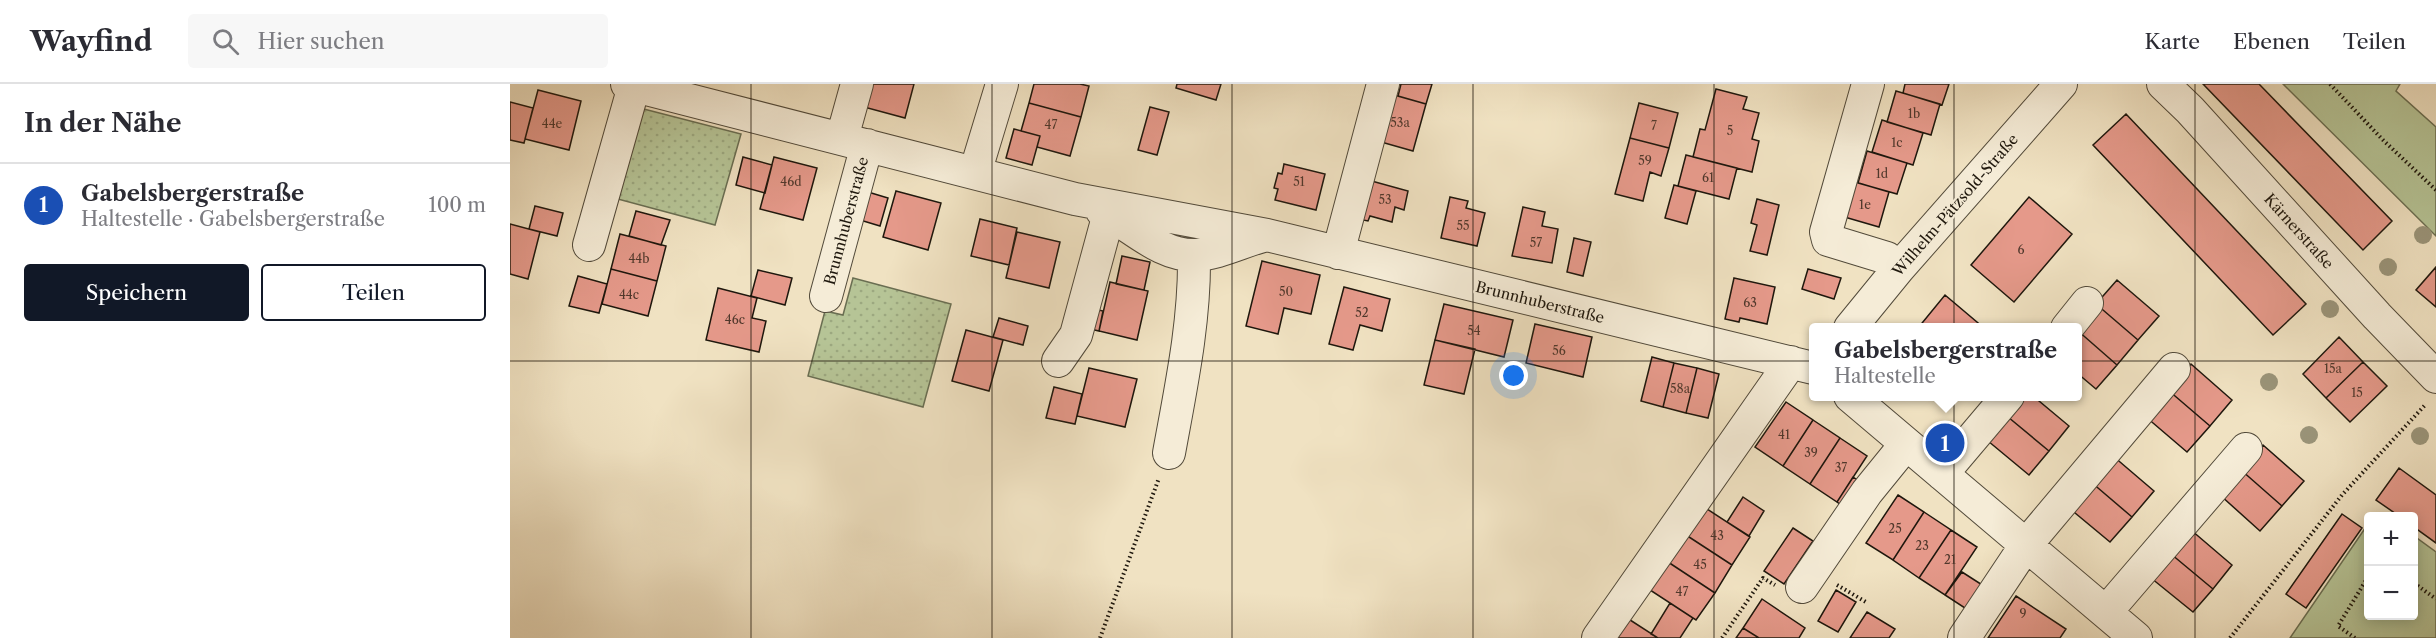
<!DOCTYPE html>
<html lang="de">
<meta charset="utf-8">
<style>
:root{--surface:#fff;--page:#f7f7f7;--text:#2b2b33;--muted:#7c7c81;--line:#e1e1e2;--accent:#111827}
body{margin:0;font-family:"Libre Caslon Text",serif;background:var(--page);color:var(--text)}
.controls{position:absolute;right:18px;bottom:18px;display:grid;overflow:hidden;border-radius:6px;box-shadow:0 3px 15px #0003}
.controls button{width:54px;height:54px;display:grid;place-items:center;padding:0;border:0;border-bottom:2px solid var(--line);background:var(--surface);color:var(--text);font:30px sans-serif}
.you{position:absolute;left:1004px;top:292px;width:21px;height:21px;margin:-15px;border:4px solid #fff;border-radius:50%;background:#1a73e8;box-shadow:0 0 0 9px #1a73e833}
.badge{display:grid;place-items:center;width:39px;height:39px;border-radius:50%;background:var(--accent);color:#fff;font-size:20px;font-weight:700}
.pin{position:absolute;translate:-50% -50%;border:3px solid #fff;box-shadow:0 2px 6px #0006}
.popup{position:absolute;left:1299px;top:239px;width:273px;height:78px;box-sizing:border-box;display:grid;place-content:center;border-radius:6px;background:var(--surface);filter:drop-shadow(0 2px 4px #0005);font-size:20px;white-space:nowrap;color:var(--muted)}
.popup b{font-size:22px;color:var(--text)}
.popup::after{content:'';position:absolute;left:50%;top:100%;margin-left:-12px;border:12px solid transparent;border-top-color:var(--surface)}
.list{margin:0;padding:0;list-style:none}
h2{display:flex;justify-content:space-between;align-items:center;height:78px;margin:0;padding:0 24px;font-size:26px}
h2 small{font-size:20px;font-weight:400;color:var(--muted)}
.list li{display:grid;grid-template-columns:39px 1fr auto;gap:18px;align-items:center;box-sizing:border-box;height:84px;padding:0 24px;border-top:2px solid var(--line)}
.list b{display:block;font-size:22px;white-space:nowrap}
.list p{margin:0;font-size:20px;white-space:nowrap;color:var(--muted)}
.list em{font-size:20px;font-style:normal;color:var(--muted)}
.actions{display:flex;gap:12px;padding:18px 24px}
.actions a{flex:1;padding:14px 0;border:2px solid var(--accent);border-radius:6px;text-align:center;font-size:21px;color:var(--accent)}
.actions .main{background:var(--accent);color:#fff}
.icon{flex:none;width:33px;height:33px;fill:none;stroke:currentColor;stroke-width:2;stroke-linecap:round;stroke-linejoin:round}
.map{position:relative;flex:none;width:1926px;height:554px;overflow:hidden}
header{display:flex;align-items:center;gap:36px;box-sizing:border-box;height:84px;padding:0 30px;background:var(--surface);border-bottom:2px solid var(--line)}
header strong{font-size:28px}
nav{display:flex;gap:33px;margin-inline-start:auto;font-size:21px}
.search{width:420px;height:54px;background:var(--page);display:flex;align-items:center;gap:15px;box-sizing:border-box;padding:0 21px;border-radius:6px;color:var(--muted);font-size:22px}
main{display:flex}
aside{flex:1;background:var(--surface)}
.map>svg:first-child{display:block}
.grass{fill:url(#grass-dots);stroke:#6a6e52;stroke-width:1.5}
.garden{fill:#b6c496;stroke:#6a6e52;stroke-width:1.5}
.building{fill:#e5998a;stroke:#1e170d;stroke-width:1.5}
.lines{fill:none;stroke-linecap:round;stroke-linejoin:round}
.minor-casing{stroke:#524a3a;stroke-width:34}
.path{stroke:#1e170d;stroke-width:4;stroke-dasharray:1.5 3;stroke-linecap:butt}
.minor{stroke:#f5ecd7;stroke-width:32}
.tree{fill:#9a9479}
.grid{fill:none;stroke:#1e170d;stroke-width:1.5;stroke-opacity:0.55}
.labels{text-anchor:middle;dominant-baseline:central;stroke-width:4.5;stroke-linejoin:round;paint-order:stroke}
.number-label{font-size:12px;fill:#50382c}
.street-label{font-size:15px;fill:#1e170d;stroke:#f5ecd7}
</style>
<header>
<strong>Wayfind</strong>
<div class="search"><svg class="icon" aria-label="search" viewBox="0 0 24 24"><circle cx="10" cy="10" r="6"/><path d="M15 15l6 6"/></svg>Hier suchen</div>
<nav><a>Karte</a><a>Ebenen</a><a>Teilen</a></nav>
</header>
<main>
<aside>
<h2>In der Nähe<small></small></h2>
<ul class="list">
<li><span class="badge" style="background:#1a4fb4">1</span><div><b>Gabelsbergerstraße</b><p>Haltestelle · Gabelsbergerstraße</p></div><em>100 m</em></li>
</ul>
<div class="actions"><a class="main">Speichern</a><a>Teilen</a></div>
</aside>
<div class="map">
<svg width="1926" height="554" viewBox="0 0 1926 554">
<defs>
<pattern id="grass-dots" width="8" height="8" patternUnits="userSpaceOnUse" patternTransform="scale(1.5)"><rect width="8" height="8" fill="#b6c496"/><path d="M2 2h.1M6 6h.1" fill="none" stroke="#9ca880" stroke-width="1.8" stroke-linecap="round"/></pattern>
</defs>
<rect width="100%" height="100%" fill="#f0e2c2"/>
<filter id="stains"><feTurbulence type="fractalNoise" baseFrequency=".00333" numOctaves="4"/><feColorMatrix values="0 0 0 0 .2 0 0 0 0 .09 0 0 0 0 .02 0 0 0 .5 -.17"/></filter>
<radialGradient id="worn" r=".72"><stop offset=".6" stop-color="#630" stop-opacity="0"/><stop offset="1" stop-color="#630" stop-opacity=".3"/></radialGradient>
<path class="grass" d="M126,23L231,50L205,141L104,114Z
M343,194L441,220L413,323L298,292L315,227L333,231Z"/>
<path class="garden" d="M1773,0H1890L1886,7L1926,43V152Z
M1858,440V532H1904V452L1926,468V554H1780Z"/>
<path class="building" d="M360,0H404L395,34L354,23Z
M524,0H570L579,2L571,33L519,19Z
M667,0H711L706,16L666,4Z
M891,0H922L916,20L888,12Z
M1395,0H1439L1432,21L1393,9Z
M1693,0H1749L1882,137L1853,166Z
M1206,5L1237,13L1233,25L1249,29L1242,55L1249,57L1242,88L1183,73L1190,45L1195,46Z
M28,6L71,17L59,66L15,55Z
M1386,7L1430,20L1421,51L1377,38Z
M877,9L916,20L903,67L864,56Z
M0,18L23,24L14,59L0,56Z
M519,19L571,33L560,72L527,63L530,52L511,47Z
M1129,19L1168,29L1159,64L1120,54Z
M640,23L659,28L647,71L628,66Z
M1616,30L1796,220L1763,251L1583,61Z
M1372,36L1413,49L1403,81L1362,68Z
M504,45L530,52L522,81L496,74Z
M1120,54L1159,64L1151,92L1140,88L1133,117L1105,110Z
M1357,67L1397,79L1387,110L1348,99Z
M1176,71L1227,84L1219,115L1168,102Z
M233,73L262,81L255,109L226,101Z
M264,73L307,84L293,136L250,125Z
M774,80L815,90L806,126L765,116L768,105L764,104L768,89L772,90Z
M858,96L898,107L894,126L885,123L882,138L860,132L858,137L848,135Z
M1342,97L1379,108L1369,143L1331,132Z
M1164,101L1186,107L1177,140L1155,134Z
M386,107L431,119L418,166L373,153Z
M358,108L378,114L370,142L350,136Z
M940,113L958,117L956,124L975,129L967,162L931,154Z
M1519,113L1562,150L1504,218L1461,181Z
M1247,115L1269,121L1257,171L1240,167L1247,141L1241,139Z
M25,122L53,129L47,152L19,145Z
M1013,123L1035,128L1032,142L1048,145L1042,179L1002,172Z
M126,127L160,136L151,161L119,152Z
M470,135L507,144L499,181L461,172Z
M0,140L30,148L18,195L0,190Z
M507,148L550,158L539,204L496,194Z
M110,150L156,162L147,197L101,185Z
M1064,154L1081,158L1073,192L1057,188Z
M612,172L640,178L634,206L606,200Z
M752,177L810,191L801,230L774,224L768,250L736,242Z
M1926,183V223L1906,206Z
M101,185L147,197L138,232L92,220Z
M1298,185L1331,194L1324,215L1292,205Z
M248,186L282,194L275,221L241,212Z
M68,192L97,200L89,229L59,222Z
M1224,194L1265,203L1257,240L1230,234L1229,238L1215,235Z
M1607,196L1649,232L1628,256L1586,220Z
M600,198L638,207L627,256L589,247Z
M834,203L880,215L872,247L850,241L843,266L819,260Z
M208,204L247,214L242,234L256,237L249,268L196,256Z
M1435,211L1474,244H1408Z
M934,220L1003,236L994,273L925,256Z
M1586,220L1628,256L1607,281L1567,246Z
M580,224L593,227L589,247L576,244Z
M489,234L518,242L513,261L483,253Z
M1025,240L1082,253L1073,293L1016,279Z
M456,246L493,256L479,307L442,297Z
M1567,246L1607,281L1586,305L1567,289Z
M1829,253L1853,278L1816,314L1793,290Z
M925,256L965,265L954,310L914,301Z
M1142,273L1164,279L1153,323L1131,317Z
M1853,278L1877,302L1840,338L1816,314Z
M1164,279L1187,284L1176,329L1153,323Z
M1681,280L1722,316L1700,342L1658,306Z
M579,284L627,295L615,343L567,332Z
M1187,284L1209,290L1198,334L1176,329Z
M544,303L572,310L565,340L536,334Z
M1658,306L1700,342L1677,368L1636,333Z
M1516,312H1523L1559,342L1539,367L1498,333Z
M1276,318L1303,336L1273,382L1245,363Z
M1498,333L1539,367L1519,391L1478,357Z
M1303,336L1330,354L1300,400L1273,382Z
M1330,354L1357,372L1327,418L1300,400Z
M1753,361L1794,397L1772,422L1731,386Z
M1603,372L1644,407L1622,433L1581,398Z
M1889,384L1926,411V459L1904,443V432H1889L1866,416Z
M1731,386L1772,422L1750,447L1710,411Z
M1343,393L1352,399L1336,424L1327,418Z
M1581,398L1622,433L1600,458L1559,424Z
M1388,411L1414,428L1383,476L1356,459Z
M1233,413L1254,427L1239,452L1217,438Z
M1194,423L1240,453L1222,481L1176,451Z
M1414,428L1441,446L1409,494L1383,476Z
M1832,430L1852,444L1796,524L1776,510Z
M1283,444L1303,457L1274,500L1254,487Z
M1441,446L1467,463L1435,511L1409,494Z
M1681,446L1722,481L1703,505L1661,470Z
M1176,451L1222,481L1205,509L1158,478Z
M1661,470L1703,505L1683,528L1641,494Z
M1158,478L1205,509L1186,536L1140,506Z
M1452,488L1477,504L1461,528L1435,511Z
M1326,506L1346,518L1328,548L1308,537Z
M1506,512L1556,545L1550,554H1478Z
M1252,515L1295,544L1289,554H1249L1233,544Z
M1160,519L1183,534L1170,554H1148L1141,550Z
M1357,528L1385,545L1379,554H1340Z
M1117,534L1148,554H1104Z
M1233,544L1249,554H1226Z"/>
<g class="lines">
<g class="minor-casing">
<path id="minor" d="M117,0L565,115L757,151L1303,284
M1358,0L1316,148L1318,156L1377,174L1389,184
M1653,0L1680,26L1867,232L1926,293
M332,54L347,0
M465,89L492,0
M592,127C622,141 649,172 685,171C708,170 731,158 753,152
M79,161L124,2
M828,169L873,0
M316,212L357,61
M1340,244L1389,184L1551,0
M1557,244L1577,219
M548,277L566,251L601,122
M1340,312L1626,554
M659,369C671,303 685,238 684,171
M1432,390L1498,312
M1292,503L1357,408L1396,360
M1596,528L1736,365
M1088,554L1281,278
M1454,554L1516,461L1664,285"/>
</g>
<path class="path" d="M1820,0L1873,56L1926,106
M1904,499L1926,515
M1327,501L1356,518
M590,554L649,394
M1212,554L1253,494L1265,501
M1720,554L1832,411L1916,320
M1845,554L1828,542L1858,493"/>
<use href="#minor" class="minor"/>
</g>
<g class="tree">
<circle cx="1913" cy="151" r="9"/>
<circle cx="1878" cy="183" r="9"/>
<circle cx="1820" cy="225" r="9"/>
<circle cx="1759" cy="298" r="9"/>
<circle cx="1799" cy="351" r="9"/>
<circle cx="1910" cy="352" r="9"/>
</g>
<path class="grid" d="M241,0V554M482,0V554M722,0V554M963,0V554M1204,0V554M1444,0V554M1685,0V554M0,277H1926"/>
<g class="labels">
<g class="number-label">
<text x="1404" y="29">1b</text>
<text x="890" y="38">53a</text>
<text x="42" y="39">44e</text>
<text x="541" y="40">47</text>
<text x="1144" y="41">7</text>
<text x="1220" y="46">5</text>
<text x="1387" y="58">1c</text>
<text x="1135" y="76">59</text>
<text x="1372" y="89">1d</text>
<text x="1198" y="93">61</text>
<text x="281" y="97">46d</text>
<text x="789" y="97">51</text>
<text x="875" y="115">53</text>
<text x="1355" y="120">1e</text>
<text x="953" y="141">55</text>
<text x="1026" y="158">57</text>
<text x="1511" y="165">6</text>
<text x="129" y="174">44b</text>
<text x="776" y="207">50</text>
<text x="119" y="210">44c</text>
<text x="1240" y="218">63</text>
<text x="852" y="228">52</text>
<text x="225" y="235">46c</text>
<text x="964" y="246">54</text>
<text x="1049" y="266">56</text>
<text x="1823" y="284">15a</text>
<text x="1170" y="304">58a</text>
<text x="1847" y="308">15</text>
<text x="1274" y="350">41</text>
<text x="1301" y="368">39</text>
<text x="1331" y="383">37</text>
<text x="1385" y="444">25</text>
<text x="1207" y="451">43</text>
<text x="1412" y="461">23</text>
<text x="1440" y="475">21</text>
<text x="1190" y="480">45</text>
<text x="1172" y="507">47</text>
<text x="1513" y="529">9</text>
</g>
<g class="street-label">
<text transform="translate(1445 121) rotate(-49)">Wilhelm-Pätzsold-Straße</text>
<text transform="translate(336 137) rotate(-75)">Brunnhuberstraße</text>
<text transform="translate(1789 147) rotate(48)">Kärnerstraße</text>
<text transform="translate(1030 218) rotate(14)">Brunnhuberstraße</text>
</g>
</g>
<rect width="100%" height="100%" filter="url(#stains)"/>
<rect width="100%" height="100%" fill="url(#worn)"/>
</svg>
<div class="controls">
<button>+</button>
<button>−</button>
</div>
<div class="you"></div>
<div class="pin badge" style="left:1435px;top:359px;background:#1a4fb4">1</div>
<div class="popup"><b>Gabelsbergerstraße</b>Haltestelle</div>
</div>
</main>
